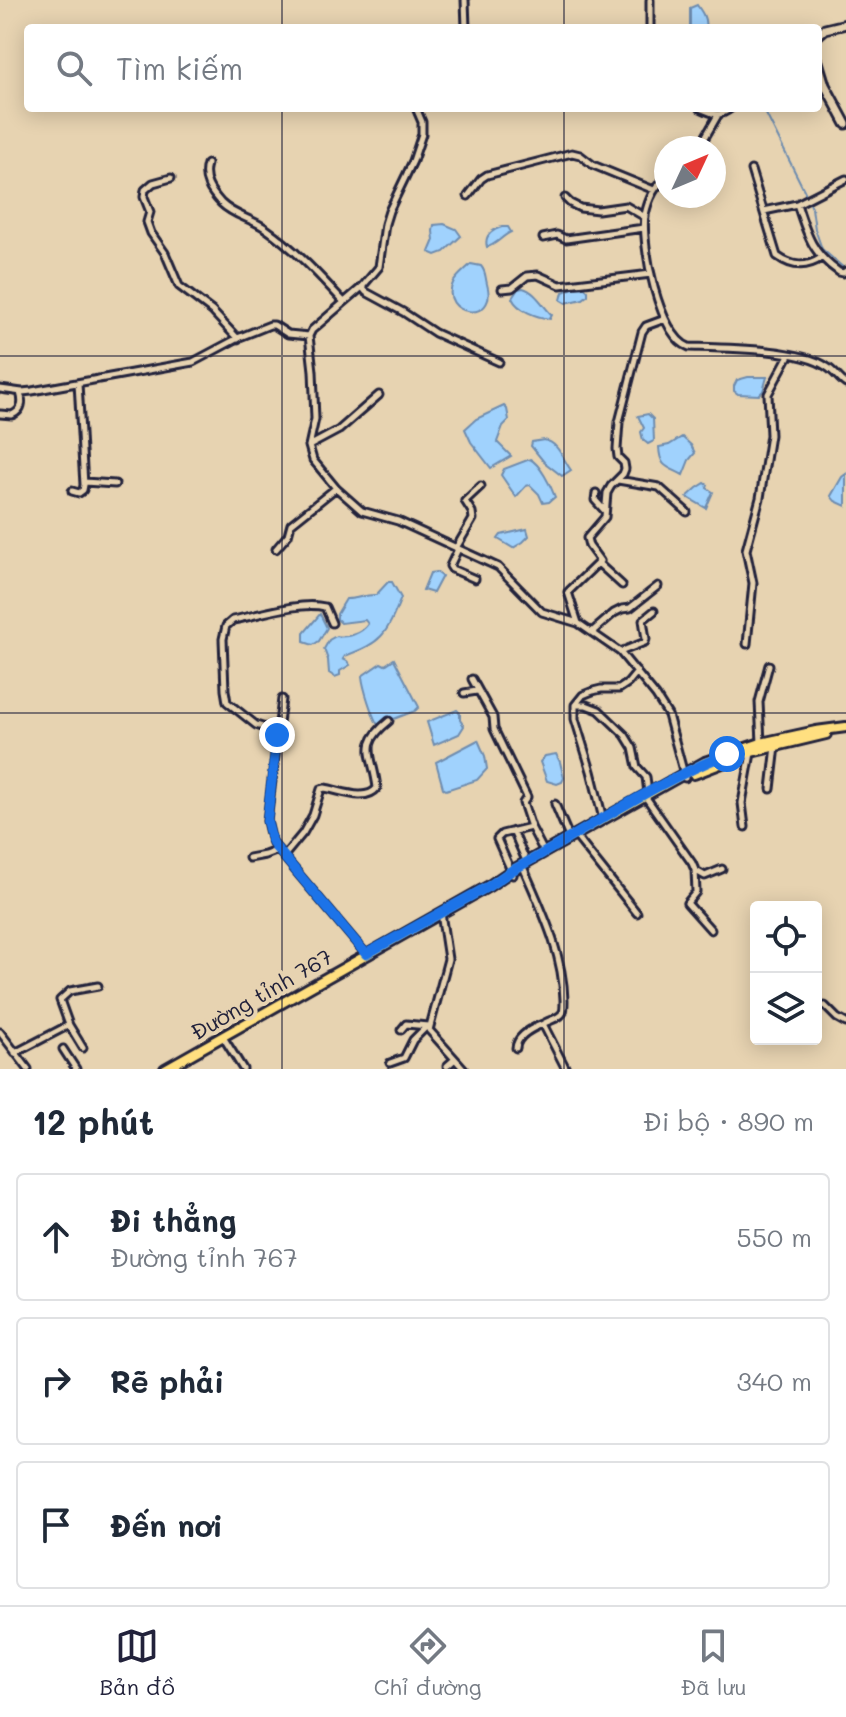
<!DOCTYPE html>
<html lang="vi">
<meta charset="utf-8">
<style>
:root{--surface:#fff;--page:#f2f2f3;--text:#1f2937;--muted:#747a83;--line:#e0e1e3;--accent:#22223b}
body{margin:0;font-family:Mali,sans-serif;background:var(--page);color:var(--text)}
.controls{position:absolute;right:24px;bottom:24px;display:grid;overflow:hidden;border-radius:8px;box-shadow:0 4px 20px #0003}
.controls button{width:72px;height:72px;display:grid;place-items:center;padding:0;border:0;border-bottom:2px solid var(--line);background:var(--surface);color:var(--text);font:40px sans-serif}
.compass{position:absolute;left:654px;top:136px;width:72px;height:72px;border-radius:50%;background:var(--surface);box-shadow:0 4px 20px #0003;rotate:46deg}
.stop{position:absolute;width:24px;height:24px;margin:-18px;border:6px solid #1a73e8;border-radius:50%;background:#fff}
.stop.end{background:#1a73e8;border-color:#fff;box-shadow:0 2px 8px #0008}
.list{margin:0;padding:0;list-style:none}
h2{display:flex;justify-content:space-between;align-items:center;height:104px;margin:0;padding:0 32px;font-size:34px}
h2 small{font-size:26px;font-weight:400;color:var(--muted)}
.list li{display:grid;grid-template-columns:52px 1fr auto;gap:24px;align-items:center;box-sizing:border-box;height:128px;margin:0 16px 16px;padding:0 16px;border:2px solid var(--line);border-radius:8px}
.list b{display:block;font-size:30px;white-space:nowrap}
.list p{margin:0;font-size:26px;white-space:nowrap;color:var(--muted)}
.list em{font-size:26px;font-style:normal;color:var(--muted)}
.icon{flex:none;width:44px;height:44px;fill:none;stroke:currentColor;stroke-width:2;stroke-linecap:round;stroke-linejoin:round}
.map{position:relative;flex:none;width:846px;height:1069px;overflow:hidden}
.search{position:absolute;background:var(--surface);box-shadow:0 4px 20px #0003;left:24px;right:24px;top:24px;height:88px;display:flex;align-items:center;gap:20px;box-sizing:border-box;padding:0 28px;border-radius:8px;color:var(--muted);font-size:30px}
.sheet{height:536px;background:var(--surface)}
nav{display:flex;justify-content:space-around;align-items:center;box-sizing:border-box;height:112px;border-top:2px solid var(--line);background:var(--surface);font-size:22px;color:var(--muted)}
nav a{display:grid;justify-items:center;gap:4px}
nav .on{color:var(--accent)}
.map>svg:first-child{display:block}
.water{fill:#a0d2fd;stroke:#6e8caf;stroke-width:2}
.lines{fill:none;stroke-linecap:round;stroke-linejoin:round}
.stream{stroke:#6e8caf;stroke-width:2}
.street-casing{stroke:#22223b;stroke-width:11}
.secondary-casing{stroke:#22223b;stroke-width:13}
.primary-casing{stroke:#22223b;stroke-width:14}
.street{stroke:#e7d3b1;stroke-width:5}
.secondary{stroke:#e7d3b1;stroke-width:7}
.primary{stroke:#ffdf80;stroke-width:8}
.route{stroke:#1a73e8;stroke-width:10}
.grid{fill:none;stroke:#22223b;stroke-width:2;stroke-opacity:0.55}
.labels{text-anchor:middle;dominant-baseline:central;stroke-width:8;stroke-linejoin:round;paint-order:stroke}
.street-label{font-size:22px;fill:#22223b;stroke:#e7d3b1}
</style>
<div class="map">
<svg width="846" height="1069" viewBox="0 0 846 1069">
<rect width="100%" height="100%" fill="#e7d3b1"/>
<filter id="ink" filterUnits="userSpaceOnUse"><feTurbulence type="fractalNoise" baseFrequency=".0125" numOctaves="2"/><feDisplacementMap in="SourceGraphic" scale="16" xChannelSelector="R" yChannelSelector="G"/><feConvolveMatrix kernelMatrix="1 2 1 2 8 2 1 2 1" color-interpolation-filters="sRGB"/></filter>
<g filter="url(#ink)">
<path class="water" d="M697,5C702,12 707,19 705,28H692L690,26V8Z
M444,224L456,229L461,236L444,252L436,255L429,252L434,240L433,231L434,225Z
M502,227H508L511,232C502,236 496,245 487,247C484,236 492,230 502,227Z
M471,264L481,266C486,272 485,276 487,284C499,326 438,315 453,283C457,276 465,270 471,264Z
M523,288C535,291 543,306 552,315L550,319C537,317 518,311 512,298L518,289Z
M573,288H585L588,291V295L583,299L566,303L561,300L563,292Z
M748,377H767L763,391L759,395L738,394L734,391V386L737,380Z
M504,406L507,409L509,420L503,426L497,442L511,456L491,468L471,442L465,429L476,419Z
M648,414L653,419L654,441L648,444L643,440L641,432L644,428L638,416Z
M682,437L691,445L695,453L689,460L683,475C666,466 660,467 659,447L669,445Z
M544,440C559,443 562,458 571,470L562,476L544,462L531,446L532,442Z
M530,459C540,464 551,486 555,497L549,502L543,503L539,494L530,485L526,486L516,497L501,475L504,469Z
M846,474V506L835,501L831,496L842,477Z
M705,483L708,485L707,488L713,492L706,508L687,497L697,488Z
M527,529L529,536L523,542L513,548L498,539L501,535Z
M436,572L442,576L433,593L423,590L430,573Z
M388,582H392L401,598C386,636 382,642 345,656L343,659L347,661L350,665L340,671V675L335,677L329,673L328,660L324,649L329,640L336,636C347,638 361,634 368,624L365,620L341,623L337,619V614L346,599C359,599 365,594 376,595Z
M320,614L327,628L319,641L313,645L304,642V633Z
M394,659L419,707L415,711L378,725C372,716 363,687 362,676L381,663L385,665Z
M457,710L460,713V720L464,726L459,734L434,745L427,722Z
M478,740L485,756L487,769L477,780L446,790L443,788L436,762Z
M556,754L560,762L564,778L562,782L557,784L547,781L540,762L545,756Z"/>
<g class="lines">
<path class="stream" d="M763,108L804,190L812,208L815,229L822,249L845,269"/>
<g class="street-casing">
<path id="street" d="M465,0L466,28
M650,0V28
M416,108L422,122V134L413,161L389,211L385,224L379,267L362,287L312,330L309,336L313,371L315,419L309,446L313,460L336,488L362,511L398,521L498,567L542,612L578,623L620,652L656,696L668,715L685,778
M700,108C714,114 718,118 731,108
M699,148L718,115
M207,164C202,180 211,192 221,203C234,216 251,218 265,228C294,248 319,275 343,301
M751,170L777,256C792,267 806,268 821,258
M171,178L153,183L145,190L144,197L150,212L147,222L151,233L165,253L179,286L212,311L238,339
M666,178C654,186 648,201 645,215C641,244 659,337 689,347C723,348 800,348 827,367C834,371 839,379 846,384
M468,196L481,179L487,175L572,153L580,155L593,165L654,190
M565,198L570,203L580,208L598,210L626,206L645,217
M797,204C807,235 812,253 839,272L843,273L846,271
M764,211L797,204L846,179
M543,238L557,235L566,239L644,228
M362,287L366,292L403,312L435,333L499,362
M502,289L512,288L527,276L538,275L560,285L651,274
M0,389L22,392L32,391L193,362L240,337L270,325H274L288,334L309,336
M0,414L12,415C23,410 23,402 20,392
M309,446L339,430L379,395
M618,480L659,487L687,512
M84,482L115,484
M72,491L79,493L83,490L84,485L78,383
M596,493L595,500L605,511
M456,548L473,519L472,512L465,501L481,486
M276,549L288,535L291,524L336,488
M458,549L450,566L452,569L475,579
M599,564L622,585
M578,623L568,592L600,561L589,546L587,538L605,517L607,493L611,486L623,474L625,469L624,463L618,457L617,449L619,422L642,332L646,326L665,319
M592,632L614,613L622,609L630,608L658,586
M747,644L753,583L746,550L760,498L770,435L768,394L789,355
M620,652L645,642L646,639L643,620L654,611
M472,679L493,717L494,729L527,797L523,803L531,827L544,852
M464,693L477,691
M282,699L267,821L271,838L274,845L366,954
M575,705H586L599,710L625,735L633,748L637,767L646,777L648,793
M278,732L256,725L227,702L225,690L223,639L226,626L233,620C259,615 300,601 325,607L332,623
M761,743L759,702L769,665
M771,789L776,746
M647,799L692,863L695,870L696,892L687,903L711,930
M555,804L569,837
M603,819L591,771L575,719V705L583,695L593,691L601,689H619L628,683L637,672
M745,827L742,803L751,753
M513,831L527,863
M578,839L637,913
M284,856L303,833L313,815L321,789L325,788C342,791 366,802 377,788C373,753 358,746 389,721
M249,858L265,855L278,850
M524,869C542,911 563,953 564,1000C564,1002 564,1010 563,1012C560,1019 548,1020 543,1024L566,1069
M696,871L705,876L722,869
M513,875L497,839L502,834L531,827
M441,913L448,959L429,1030L464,1069
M825,1006L837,1018L846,1023
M401,1030L406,1024L428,1026
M0,1032L28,1069
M223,1037L243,1069
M83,1048L69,1025L60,1000L70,991L98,986
M516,1048C517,1036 532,1028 543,1024
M63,1049L76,1069
M15,1053L69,1025
M390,1063L404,1058L413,1040L427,1026
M447,1066L455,1059"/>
</g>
<g class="secondary-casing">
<path id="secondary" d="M818,35L825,29L846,24
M818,62L825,85L846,124"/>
</g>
<g class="primary-casing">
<path id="primary" d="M694,774L751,752L826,734
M165,1069L489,886L511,871L705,762L761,743L816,731L846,727"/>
</g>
<use href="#street" class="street"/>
<use href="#secondary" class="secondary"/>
<use href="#primary" class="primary"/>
</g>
</g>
<g class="lines" filter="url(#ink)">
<path class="route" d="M277,735L267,821L271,838L274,845L366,954L489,886L511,871C583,833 651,784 727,754"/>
</g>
<path class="grid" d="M282,0V28M564,0V28M282,108V1069M564,108V1069M0,356H846M0,713H846"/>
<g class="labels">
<g class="street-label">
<text transform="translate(261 994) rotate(-30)">Đường tỉnh 767</text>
</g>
</g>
</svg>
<div class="controls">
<button><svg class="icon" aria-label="locate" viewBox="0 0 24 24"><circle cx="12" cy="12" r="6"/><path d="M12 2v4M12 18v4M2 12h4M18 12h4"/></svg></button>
<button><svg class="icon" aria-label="layers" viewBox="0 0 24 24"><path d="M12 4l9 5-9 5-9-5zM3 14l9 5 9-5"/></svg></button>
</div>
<svg class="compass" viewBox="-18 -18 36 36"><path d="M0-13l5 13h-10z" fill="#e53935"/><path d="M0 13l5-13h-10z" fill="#747a83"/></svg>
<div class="stop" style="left:727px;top:754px"></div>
<div class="stop end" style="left:277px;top:735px"></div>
<div class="search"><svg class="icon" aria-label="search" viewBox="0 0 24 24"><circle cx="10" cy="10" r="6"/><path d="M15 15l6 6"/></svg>Tìm kiếm</div>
</div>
<section class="sheet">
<h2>12 phút<small>Đi bộ · 890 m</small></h2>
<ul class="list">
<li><svg class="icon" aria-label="ahead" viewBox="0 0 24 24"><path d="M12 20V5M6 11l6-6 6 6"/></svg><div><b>Đi thẳng</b><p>Đường tỉnh 767</p></div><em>550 m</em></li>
<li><svg class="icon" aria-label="right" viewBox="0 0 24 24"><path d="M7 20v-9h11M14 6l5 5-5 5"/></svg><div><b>Rẽ phải</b></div><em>340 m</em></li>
<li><svg class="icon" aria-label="arrive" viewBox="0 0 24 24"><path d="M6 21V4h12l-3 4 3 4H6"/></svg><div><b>Đến nơi</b></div></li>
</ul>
</section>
<nav>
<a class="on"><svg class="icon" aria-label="map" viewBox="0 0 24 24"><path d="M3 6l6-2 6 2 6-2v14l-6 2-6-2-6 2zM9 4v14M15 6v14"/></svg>Bản đồ</a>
<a><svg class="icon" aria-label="directions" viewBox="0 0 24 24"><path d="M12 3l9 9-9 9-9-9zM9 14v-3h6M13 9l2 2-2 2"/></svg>Chỉ đường</a>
<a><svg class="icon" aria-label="saved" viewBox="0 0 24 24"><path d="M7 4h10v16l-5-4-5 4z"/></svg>Đã lưu</a>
</nav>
